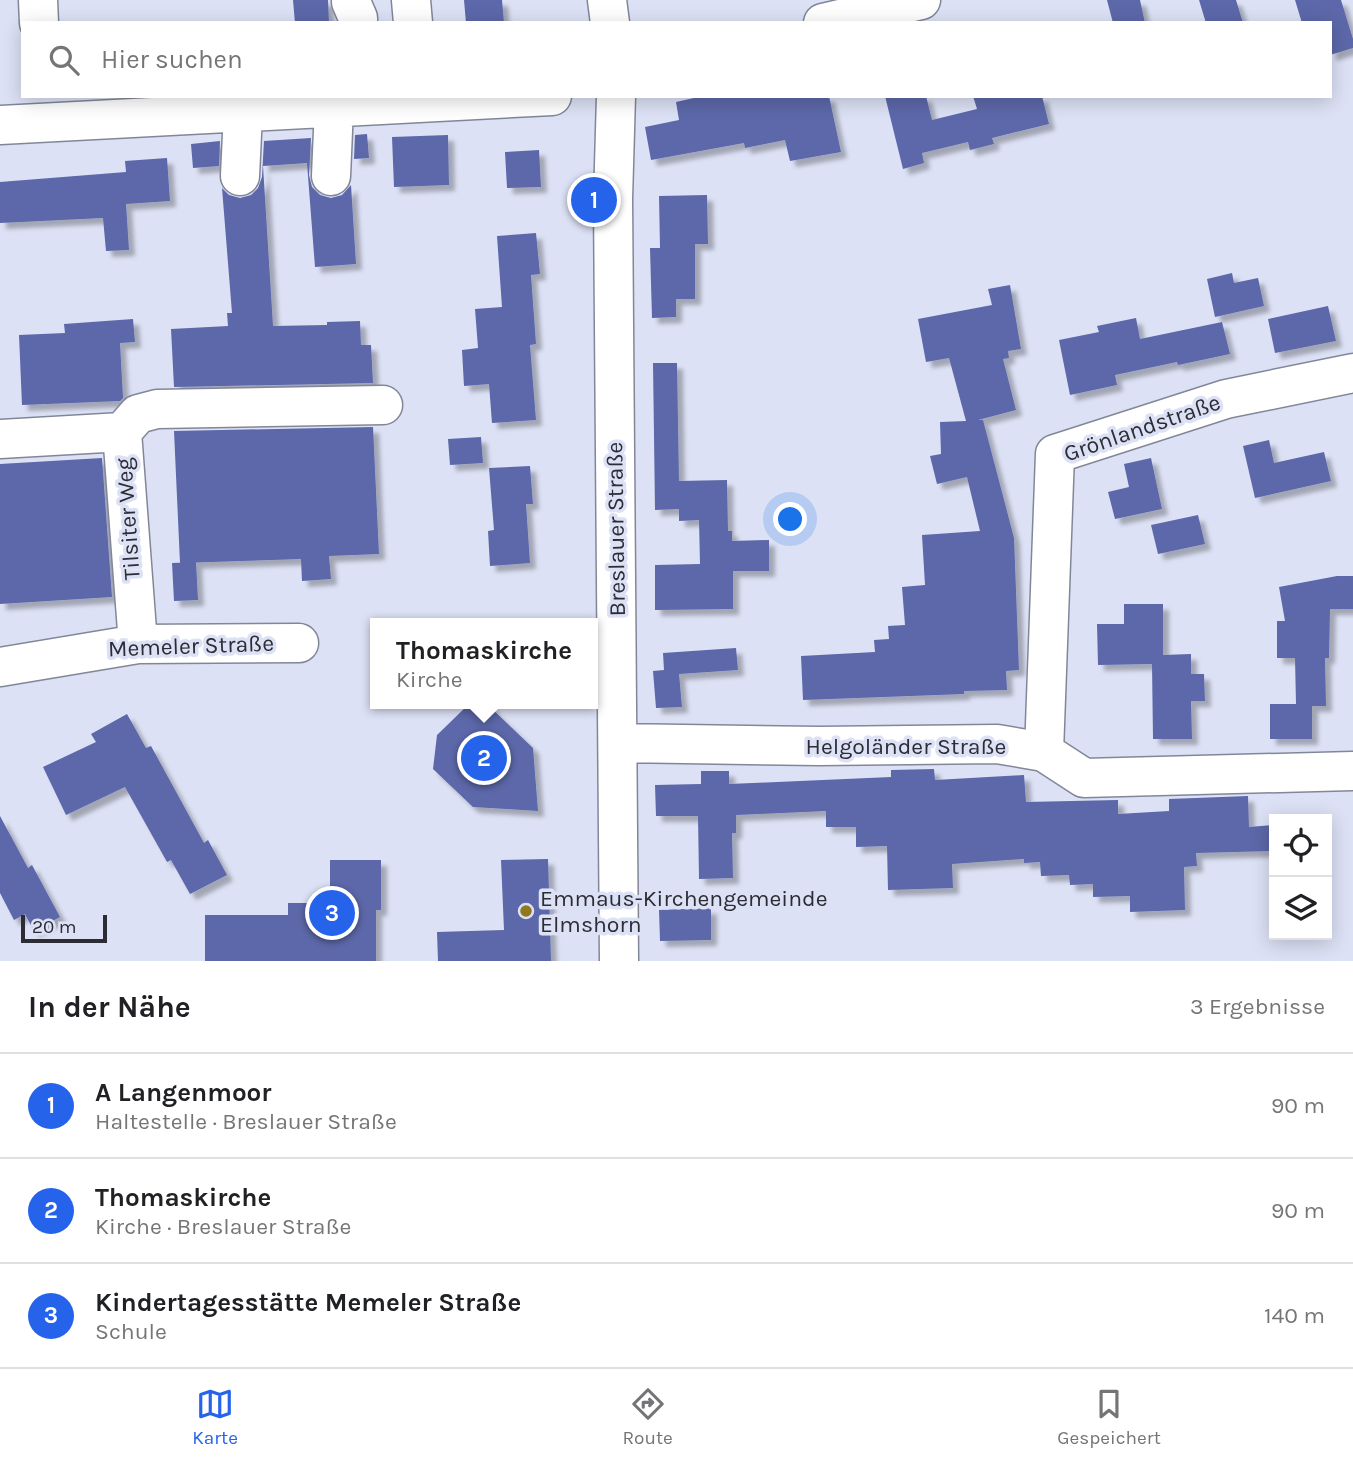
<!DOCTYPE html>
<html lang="de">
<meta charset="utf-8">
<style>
:root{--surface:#fff;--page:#f6f6f6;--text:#202124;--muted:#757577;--line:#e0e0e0;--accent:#2563eb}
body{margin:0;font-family:Karla,sans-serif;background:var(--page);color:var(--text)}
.controls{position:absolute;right:21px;bottom:21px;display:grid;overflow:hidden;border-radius:0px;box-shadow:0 4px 18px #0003}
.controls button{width:63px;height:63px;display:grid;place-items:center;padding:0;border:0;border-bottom:2px solid var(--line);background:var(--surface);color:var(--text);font:35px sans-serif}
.scale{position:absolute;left:21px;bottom:18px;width:86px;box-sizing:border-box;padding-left:7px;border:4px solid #2b2c34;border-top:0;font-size:19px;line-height:24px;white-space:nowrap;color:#2b2c34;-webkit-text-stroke:5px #dce1f5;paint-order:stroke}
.you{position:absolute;left:791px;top:520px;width:24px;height:24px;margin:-18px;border:5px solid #fff;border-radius:50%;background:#1a73e8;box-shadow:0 0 0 10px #1a73e833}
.badge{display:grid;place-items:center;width:46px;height:46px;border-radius:50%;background:var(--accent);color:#fff;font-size:23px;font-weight:700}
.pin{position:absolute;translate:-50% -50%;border:4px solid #fff;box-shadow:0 2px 7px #0006}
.popup{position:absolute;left:370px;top:618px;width:228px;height:91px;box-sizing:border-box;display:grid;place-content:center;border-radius:0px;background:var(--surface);filter:drop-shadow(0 2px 5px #0005);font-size:23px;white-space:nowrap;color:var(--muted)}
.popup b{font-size:26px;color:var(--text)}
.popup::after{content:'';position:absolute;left:50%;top:100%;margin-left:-14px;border:14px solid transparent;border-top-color:var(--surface)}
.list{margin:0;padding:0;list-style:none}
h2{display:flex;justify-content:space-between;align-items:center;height:91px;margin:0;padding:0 28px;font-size:30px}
h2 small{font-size:23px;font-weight:400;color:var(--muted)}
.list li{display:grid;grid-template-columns:46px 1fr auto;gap:21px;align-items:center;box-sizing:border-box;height:105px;padding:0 28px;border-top:2px solid var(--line)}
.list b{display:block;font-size:26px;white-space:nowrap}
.list p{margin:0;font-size:23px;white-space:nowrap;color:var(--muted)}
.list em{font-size:23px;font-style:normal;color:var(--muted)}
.icon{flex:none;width:38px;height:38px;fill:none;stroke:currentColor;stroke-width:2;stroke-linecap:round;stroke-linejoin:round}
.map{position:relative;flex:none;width:1353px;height:961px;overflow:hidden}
.search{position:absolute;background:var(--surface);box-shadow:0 4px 18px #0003;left:21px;right:21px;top:21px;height:77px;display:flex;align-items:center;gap:18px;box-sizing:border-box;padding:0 24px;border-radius:0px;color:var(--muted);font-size:26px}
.sheet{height:406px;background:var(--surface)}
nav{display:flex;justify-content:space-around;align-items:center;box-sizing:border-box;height:98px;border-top:2px solid var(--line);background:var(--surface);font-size:19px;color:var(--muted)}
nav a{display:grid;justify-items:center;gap:4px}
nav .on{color:var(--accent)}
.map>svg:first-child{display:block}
.building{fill:#5b68a9;filter:url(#shadow)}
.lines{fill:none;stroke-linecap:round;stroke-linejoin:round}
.minor-casing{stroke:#828798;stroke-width:41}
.minor{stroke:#fff;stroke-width:38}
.poi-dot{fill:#90781e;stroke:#dce1f5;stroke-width:2.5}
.labels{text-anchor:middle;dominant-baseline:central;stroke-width:7;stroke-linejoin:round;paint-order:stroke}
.street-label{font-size:23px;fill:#2b2c34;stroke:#dce1f5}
.poi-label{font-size:23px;fill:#2b2c34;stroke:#dce1f5;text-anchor:start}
</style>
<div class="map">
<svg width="1353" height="961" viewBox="0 0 1353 961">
<defs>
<filter id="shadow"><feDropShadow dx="6" dy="6" stdDeviation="2" flood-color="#0004"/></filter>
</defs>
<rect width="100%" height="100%" fill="#dce1f5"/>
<path class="building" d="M293,0H328L329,23H295Z
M464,0H502L504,23H466Z
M1107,0H1140L1145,23H1113Z
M1199,0H1236L1243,23H1206Z
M1295,0H1341L1353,39V48L1330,55V23H1302Z
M703,96H829L841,152L790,161L785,140L745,148L744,143L651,160L645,127L679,120L676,102Z
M885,96H926L932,120L977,109L973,96H1042L1049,124L992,138L994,144L970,150L968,142L922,153L924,163L903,169Z
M367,134L369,158L354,159L355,135Z
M448,135L449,185L394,187L392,137Z
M311,138L309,175L312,187L320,195L331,198L342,195L351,185L356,264L315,267L307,163L263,166L273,326L327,325V322L360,321L361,345H371L373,383L174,387L171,329L228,326L227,313H232L222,188L229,195L240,198L251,195L258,188L262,177L264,141Z
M220,141L219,166L193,168L191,144Z
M539,150L541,187L507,188L505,152Z
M167,158L170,201L126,204L129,250L106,251L103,218L0,223V182L126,172L125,161Z
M707,195L708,244H695V299H676V317L652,318L650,248H660L659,196Z
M536,233L540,274L531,275L536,344L530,345L536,420L492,423L489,384L464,386L462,350L478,348L475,309L502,307L497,236Z
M1232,273L1234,283L1258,278L1264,306L1215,317L1207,279Z
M1010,285L1021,349L1008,351L1009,358L1003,359L1016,410L978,420H983L1014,538L1019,670L1006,671L1007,690L964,691V694L803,700L801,656L875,652L874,640L889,639L888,626L905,625L902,587L925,585L922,535L980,531L967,477L937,484L930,456L941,454L940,422L966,421L949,358L926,362L918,319L992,305L988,289Z
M1328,306L1336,341L1275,353L1268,319Z
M1136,318L1140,339L1222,322L1230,354L1178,365L1177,362L1115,375L1117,385L1070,395L1059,340L1099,332L1097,326Z
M133,319L135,342L120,343L123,398L120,401L22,405L19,335L65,333L64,324Z
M653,363H677L679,481L727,480L728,531H732V541L769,540V571H733V609L655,610V565L700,564L699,520L679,521V509L655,510Z
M373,427L379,554L329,556L331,579L302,581L301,559L180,563L174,431Z
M481,437L483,463L450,465L448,439Z
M1269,440L1274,463L1324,452L1331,481L1255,498L1243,446Z
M102,458L112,597L0,604V464Z
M1151,458L1162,509L1115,519L1108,492L1129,487L1124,464Z
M530,466L533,504H526L530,563L490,566L488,531L494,530L489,468Z
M1198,515L1205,544L1158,554L1151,525Z
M196,562L198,600L174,601L172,563Z
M1337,576H1353V609H1330L1329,658H1325L1326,706H1312V739H1270V704H1296L1295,658H1277V621H1285L1279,587Z
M1124,604H1163V655L1191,654V674H1204L1205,701H1191L1192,739H1153L1152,664L1098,665L1097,624H1124Z
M736,648L738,670L679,674L682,707L656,708L653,671L664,670L663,653Z
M469,704H487L533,748L538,811L473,807L433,769L437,735Z
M127,714L146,748L151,746L204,843L208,840L227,875L190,894L171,860L167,862L125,787L66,815L43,767L96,742L91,734Z
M934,769L935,780L1024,775L1026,802L1118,800V814L1169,811V799L1248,796L1249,827L1274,825V851L1196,853L1197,866L1184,867L1185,910L1130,912V896L1093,897V884L1070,885L1069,875L1041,876L1040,862L1024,863V859L952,864L953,888L888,890L887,846L856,847V827H826V811L736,815V833H732L733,878L699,879L698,816H656L655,785L701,784V771H729V784L891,777V770Z
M0,816L28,868L32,865L60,917L34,931L25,914L14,920L0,893Z
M548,859L551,961H438L437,932L504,930L501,860Z
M330,860H381V910H376V961H205V915H288V903H330Z
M711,908V940L660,941L659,910Z"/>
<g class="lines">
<g class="minor-casing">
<path id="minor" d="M38,0L39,23
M411,0L413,23
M607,0L610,23
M351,2L358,18V23
M823,23L921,0
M616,96L613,199L619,961
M0,125L552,96
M240,176L243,113
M331,176L334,108
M122,432L138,414L157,409L383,405
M0,439L122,432L138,644
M0,667L138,644L299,643
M618,743L819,746L997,744L1044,752L1084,778L1353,771
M1044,752L1055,454L1226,399L1353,373"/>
</g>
<use href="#minor" class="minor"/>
</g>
<circle class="poi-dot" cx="526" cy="911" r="7"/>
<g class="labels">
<g class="street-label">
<text transform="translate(1142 428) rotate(-19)">Grönlandstraße</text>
<text transform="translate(128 519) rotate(-94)">Tilsiter Weg</text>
<text transform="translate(616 529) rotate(-91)">Breslauer Straße</text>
<text transform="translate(191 646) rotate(-2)">Memeler Straße</text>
<text x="906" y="746">Helgoländer Straße</text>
</g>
<g class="poi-label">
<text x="540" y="898">Emmaus-Kirchengemeinde<tspan x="540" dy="26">Elmshorn</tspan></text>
</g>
</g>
</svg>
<div class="controls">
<button><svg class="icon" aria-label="locate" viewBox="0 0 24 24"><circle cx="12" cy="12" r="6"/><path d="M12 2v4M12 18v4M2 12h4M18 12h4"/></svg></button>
<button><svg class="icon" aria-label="layers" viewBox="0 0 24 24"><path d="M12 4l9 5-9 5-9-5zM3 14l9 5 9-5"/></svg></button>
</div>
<div class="scale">20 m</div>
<div class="you"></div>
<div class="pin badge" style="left:594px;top:200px">1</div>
<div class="pin badge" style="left:484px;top:758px">2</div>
<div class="popup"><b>Thomaskirche</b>Kirche</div>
<div class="pin badge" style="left:332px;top:913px">3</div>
<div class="search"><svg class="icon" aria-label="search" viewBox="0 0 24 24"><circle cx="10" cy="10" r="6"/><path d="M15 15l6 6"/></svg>Hier suchen</div>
</div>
<section class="sheet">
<h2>In der Nähe<small>3 Ergebnisse</small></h2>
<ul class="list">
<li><span class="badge">1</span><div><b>A Langenmoor</b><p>Haltestelle · Breslauer Straße</p></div><em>90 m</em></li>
<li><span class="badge">2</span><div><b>Thomaskirche</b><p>Kirche · Breslauer Straße</p></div><em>90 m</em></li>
<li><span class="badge">3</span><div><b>Kindertagesstätte Memeler Straße</b><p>Schule</p></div><em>140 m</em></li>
</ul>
</section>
<nav>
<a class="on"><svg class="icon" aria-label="map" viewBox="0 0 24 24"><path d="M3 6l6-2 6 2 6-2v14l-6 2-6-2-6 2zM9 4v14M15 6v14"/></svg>Karte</a>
<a><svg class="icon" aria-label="directions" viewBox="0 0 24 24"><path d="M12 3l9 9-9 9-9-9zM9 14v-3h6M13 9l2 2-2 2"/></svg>Route</a>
<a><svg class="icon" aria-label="saved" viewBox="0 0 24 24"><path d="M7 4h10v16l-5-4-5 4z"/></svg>Gespeichert</a>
</nav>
